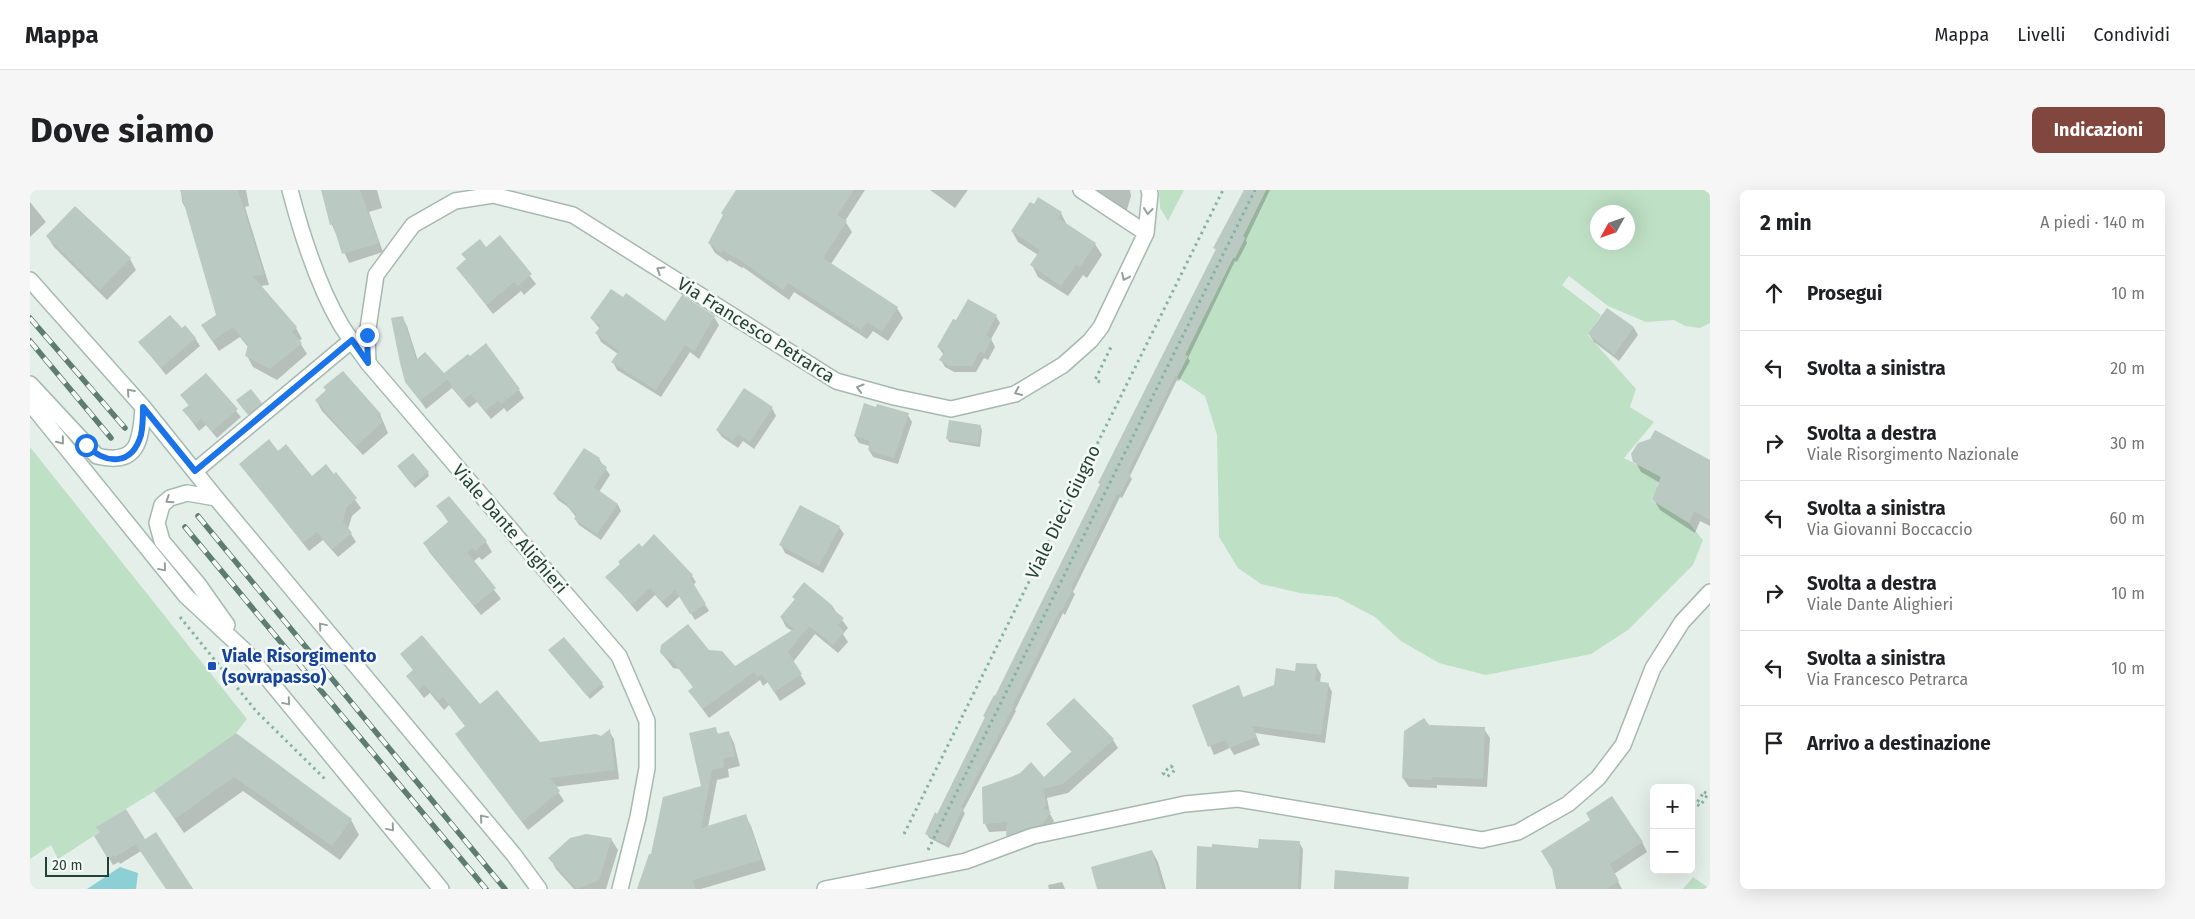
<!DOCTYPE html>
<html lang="it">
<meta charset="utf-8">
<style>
:root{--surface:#fff;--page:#f6f6f6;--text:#202124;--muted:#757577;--line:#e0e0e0;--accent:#81463d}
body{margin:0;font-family:"Fira Sans",sans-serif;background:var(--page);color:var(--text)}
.controls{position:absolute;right:15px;bottom:15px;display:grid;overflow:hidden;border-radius:8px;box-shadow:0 5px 20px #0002}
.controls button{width:45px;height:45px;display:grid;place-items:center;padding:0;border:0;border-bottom:1px solid var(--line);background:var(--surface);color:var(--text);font:25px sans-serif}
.compass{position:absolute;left:1560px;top:15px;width:45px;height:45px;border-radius:50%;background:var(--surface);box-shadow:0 5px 20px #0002;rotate:230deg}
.scale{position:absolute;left:15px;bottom:12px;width:64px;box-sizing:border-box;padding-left:5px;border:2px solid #234237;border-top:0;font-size:14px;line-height:18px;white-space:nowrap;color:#234237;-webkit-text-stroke:4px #f6fbf8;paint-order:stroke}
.stop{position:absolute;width:15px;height:15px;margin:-11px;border:4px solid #1a73e8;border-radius:50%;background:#fff}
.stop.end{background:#1a73e8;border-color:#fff;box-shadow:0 1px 5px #0008}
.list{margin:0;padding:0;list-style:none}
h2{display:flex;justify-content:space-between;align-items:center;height:65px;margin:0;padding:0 20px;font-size:21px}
h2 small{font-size:16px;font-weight:400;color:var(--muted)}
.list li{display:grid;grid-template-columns:32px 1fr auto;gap:15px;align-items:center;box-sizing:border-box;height:75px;padding:0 20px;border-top:1px solid var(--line)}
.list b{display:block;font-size:19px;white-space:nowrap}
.list p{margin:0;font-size:16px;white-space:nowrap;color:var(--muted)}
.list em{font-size:16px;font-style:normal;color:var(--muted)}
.icon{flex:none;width:28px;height:28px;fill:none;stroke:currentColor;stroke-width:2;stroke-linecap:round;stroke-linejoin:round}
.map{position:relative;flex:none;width:1680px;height:699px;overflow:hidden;border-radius:8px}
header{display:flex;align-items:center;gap:30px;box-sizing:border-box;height:70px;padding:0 25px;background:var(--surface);border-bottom:1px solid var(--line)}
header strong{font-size:24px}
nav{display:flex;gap:28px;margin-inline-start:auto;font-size:18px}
.intro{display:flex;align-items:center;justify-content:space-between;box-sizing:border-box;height:120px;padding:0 30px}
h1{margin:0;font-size:35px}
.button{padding:12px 22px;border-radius:8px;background:var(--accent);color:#fff;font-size:18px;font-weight:700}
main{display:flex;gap:30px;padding:0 30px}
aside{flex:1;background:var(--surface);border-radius:8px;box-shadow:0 5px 20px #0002}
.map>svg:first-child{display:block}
.green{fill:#bee0c4;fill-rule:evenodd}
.water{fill:#8cd0d5}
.shadow{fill:#0003}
.building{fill:#bacac2}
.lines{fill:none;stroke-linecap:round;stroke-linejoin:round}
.minor-casing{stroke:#a7b8b1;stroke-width:18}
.secondary-casing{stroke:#a3bbb0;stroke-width:18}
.path{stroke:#84b3a1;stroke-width:3;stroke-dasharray:2.5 4;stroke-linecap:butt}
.minor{stroke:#fff;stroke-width:15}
.secondary{stroke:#fff;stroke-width:15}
.rail-casing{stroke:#5e7d72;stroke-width:5.5}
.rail{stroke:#f6fbf8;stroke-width:4;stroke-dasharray:11;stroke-linecap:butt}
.oneway{stroke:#91a09b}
.route{stroke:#1a73e8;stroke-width:6}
.transit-dot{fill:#1a4fb4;stroke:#f6fbf8;stroke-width:2}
.labels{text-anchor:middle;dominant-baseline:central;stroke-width:5;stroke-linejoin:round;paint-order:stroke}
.street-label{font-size:18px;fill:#234237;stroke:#f6fbf8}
.transit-label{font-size:18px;font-weight:bold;fill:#164399;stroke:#f6fbf8;text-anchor:start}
</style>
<header>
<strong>Mappa</strong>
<nav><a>Mappa</a><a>Livelli</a><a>Condividi</a></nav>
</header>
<div class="intro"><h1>Dove siamo</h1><a class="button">Indicazioni</a></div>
<main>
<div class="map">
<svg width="1680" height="699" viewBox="0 0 1680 699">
<rect width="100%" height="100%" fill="#e5efea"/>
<path class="green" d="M1129,0H1154L1138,31L1130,18Z
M1236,0H1680V133L1670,138L1655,136L1644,130L1616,132L1578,116L1539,86L1532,95L1571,125L1558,145L1606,199L1600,217L1624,232L1594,268L1631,287L1627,296L1630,301L1621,310L1659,333L1673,350L1663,375L1598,440L1561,464L1456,485L1409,473L1371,451L1345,427L1307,407L1270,403L1231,394L1208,378L1189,347L1187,245L1175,206L1145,186L1147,187L1158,166L1155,165L1203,68H1205L1215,48L1213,46ZM1568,22H1598V52H1568Z
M0,257L217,529L206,543L125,601L67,637L70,642L28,669L21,655L0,669Z
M1663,687L1680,699H1653Z"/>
<path class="water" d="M90,677L108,683L106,699H57Z"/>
<path class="shadow" d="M151,0H216L219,16L215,17L239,95L230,96L266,138L272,149L269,151L277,164L247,190L223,177L217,166L218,157L210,147L189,161L179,146L188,126L156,19L152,12Z
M300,0H347L352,18L339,22L353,62L319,73L302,35L293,2Z
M708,0H835L815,31L822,42L801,74L867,118L873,128L858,151L843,141L837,149L764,102L759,110L713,77L712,78L699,70L698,72L685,63L679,53Z
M900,0H938L925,18Z
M1059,0H1100L1101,6L1096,23Z
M1216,0H1240L1216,50L1217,53L1207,72L1205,71L1158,168L1160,171L1149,191L1147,190L1100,286L1102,289L1092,308L1090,307L1043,402L1045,404L1035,425L1033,423L985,520L986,521L933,621L935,623L919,658L899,648L897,644L908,625L956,529L954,526L966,508L1186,60L1185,58Z
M0,12L16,32L0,47Z
M1031,23L1037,35L1065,54L1072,65L1057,88L1053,85L1038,106L1008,87L1002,75L1008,65L988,52L982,41Z
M17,46L100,69L106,80L77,110L24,57Z
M470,47L506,94L494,105L491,101L463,124L427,78L437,71L433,64L456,58Z
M1577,119L1604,138L1608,145L1589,171L1564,152L1559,144Z
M966,126L970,133L961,149L965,157L958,170L954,168L946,182H924L915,177L911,170L914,165L908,157Z
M372,127L377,136L388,171L414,185L489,200L494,208L477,222L474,218L461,229L447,212L439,218L422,198L396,219L377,192Z
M684,127L689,135L669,169L660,162L631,207L587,180L583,172L588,164L571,152L567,144L570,139L561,128L635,132Z
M152,140L165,148L170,156L136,185L110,152Z
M176,185L211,227L187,248L176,235L169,241L154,221L159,216L152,206Z
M286,210L350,224L358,243L333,265L292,221Z
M231,213L233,217L221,227L210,214Z
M742,218L746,226L724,259L713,251L708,258L692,247L687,240Z
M878,225L882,232L868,274L843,267L839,260L840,256L829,253L825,246Z
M950,236L952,240L950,257L919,252L917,248Z
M1621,250L1680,270V336L1670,331L1665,343L1630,320L1624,310L1630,293L1611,282L1605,271Z
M248,262L282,287L306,284L331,318L322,326L318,339L326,352L308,367L293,350L279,361L210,274Z
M569,269L580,285L569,302L588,315L591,321L571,350L549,335L545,329L546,327L538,317L528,310L524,304Z
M370,279L398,283L399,286L385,298Z
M408,317L456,352L462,362L452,370L449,367L443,372L471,409L451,425L400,363L394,353L419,333Z
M809,337L814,344L793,383L755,363L751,355Z
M662,386L666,392L663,395L679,421L665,430L650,406L637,418L625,405L607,422L577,387Z
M764,407L802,416L818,438L813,444L818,452L808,463L785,444L763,472L776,494L750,511L738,492L733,496L730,490L679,528L659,501L664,498L649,479L643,478L631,462H679L704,478L762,441L756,437L751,427L765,410Z
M522,463L572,494L574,497L560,509Z
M372,464L510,553L571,547L579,541L584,549L589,589L525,597L534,611L498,640L432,553L436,537L419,515L414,520L400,503L394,508L377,486L384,481Z
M1286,476L1291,484L1290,493L1298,494L1302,502L1295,553L1225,543L1230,555L1204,565L1200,558L1184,565L1163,516L1214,513L1267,483Z
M1018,534L1083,550L1088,558L1038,603L1017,608L1020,624L1024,631L1016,643L982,654L977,646L978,641L959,642L955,634L1014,589L1042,562L1023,542Z
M685,539L689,545L699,543L704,553L710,576L698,579L699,587L687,590L678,637L715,626L721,636L736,680L671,699H608L622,665L673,597Z
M1454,539L1460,548L1457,597L1407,595V598L1379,597L1373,588Z
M206,544L321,630L329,645L310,670L213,601L154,643L126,602Z
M95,620L114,651L125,644L163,699H137L111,661L90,674L89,672L83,675L70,653Z
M581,649L588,660L576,699H544L526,679L520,668Z
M1269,652L1273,659L1271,699H1168L1229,659Z
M1612,652L1617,662L1584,684L1592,699H1527L1523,679Z
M1122,661L1128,672L1136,699H1068Z
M1032,692L1035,699H1019L1018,695Z"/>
<path class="building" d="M150,0H208L234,85L223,86L267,137L262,142L272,153L240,179L215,166L218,155L203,137L182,151L171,135L186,125Z
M291,0H330L349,53L312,64L303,34L300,35Z
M706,0H824L807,25L817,31L793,68L868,117L852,142L837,132L831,140L758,93L753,100L707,68L706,69L693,60L691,63L678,53L693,25L691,23Z
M1214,0H1236L1213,46L1215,48L1205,68H1203L1155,165L1158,166L1147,187L1145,186L1098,282L1101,284L1090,304H1087L1041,398L1043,399L1032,421L1030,420L983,515L984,516L931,617L933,618L916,654L895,644L905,622L907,624L955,527L953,526L964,505L965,506L1070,294L1068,293L1186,59L1183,58Z
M1008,7L1032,22L1028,28L1066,53L1050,77L1046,75L1031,96L1000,75L1010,60L981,41L1000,12L1004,14Z
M45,16L101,68L70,100L16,46Z
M470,45L502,84L488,96L484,92L457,115L426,78L436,69L431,64L450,49L456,57Z
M581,99L593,107L596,103L635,131L652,105L685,126L664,161L655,155L626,200L581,172L589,161L565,143L571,136L560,128Z
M938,109L967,125L956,145L962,149L954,164L950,161L942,176H919L909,170L915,161L907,157L923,129L926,130Z
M1577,118L1604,137L1584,165L1558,144Z
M140,125L152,138L155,135L166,148L131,178L108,152Z
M373,126L386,170L395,162L414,183L438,164L440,166L456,153L490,199L471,214L468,211L455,221L441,204L433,210L417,190L390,211L375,192L370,173L361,128Z
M313,181L351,224L348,226L353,232L326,256L285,210L296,200L293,197Z
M176,183L208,219L182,242L171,229L165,234L152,220L159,215L150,205Z
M714,198L743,217L720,252L708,244L703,251L686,240Z
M221,199L232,213L218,225L206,210Z
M834,213L846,217L847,214L879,223L864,268L838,260L840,251L824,246Z
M919,230L951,235L948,254L916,249Z
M1625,240L1680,270V330L1664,321L1659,333L1622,310L1631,287L1603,272L1601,264L1608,253L1620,249Z
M239,249L248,261L256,254L282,286L296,274L304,284L306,282L327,308L317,317L313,331L322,343L302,359L287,342L273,353L209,274Z
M554,258L570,268L568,271L577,277L564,297L588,314L567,344L544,329L547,324L537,317L538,314L523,304Z
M383,263L399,282L382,295L367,276Z
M419,306L457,351L445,361L442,358L437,362L466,398L444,416L393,353L419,331L406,316Z
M770,315L810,336L789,376L749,355Z
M624,344L663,385L660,388L676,414L660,424L645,400L632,412L620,398L602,415L575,387L590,374L588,372L609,353L612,357Z
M774,392L803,416L801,418L814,428L808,435L814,442L803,455L779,436L758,462L772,484L744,502L732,484L727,487L724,482L673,519L658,501L663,497L642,470L636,469L630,462L631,455L658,434L679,460L692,461L705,476L764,439L750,427L765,409L762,407Z
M392,445L450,514L467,500L510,552L566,544L571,546L580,539L585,580L520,588L530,601L492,632L425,544L435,536L413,507L409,511L394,495L388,500L376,486L383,480L370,464Z
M534,447L573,493L557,506L518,460Z
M1266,473L1287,474L1285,491L1299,493L1291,545L1222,536L1227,547L1199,558L1196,550L1178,557L1162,515L1209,495L1213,507L1244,495L1246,478L1265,481Z
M1044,508L1084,549L1033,594L1013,599L1017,615L1013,618L1021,622L1012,634L976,646L977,632L953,634L952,597L981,587L990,583L1001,572L1014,587L1042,561L1016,534Z
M1394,528L1399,535L1455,537L1453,589L1402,587V590L1372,588L1374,541Z
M686,537L687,544L699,541L705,566L693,569L694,577L682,580L671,638L716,624L731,670L663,690L665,699H607L619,664H621L633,607L671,596L659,543Z
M206,543L322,629L302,656L204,587L145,629L124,601Z
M1582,606L1613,652L1580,674L1589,691L1577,699H1526L1522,679L1511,661L1560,630L1556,623Z
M96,619L115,649L85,667L84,665L78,669L64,646L70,642L66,637Z
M126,642L163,699H136L106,655Z
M556,644L582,648L569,690L547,699L518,668L540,648Z
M1229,649L1270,651L1268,699H1166L1167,656L1182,657V654L1228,658Z
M1122,660L1133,699H1067L1061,677Z
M1305,680L1379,687L1378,699H1304Z"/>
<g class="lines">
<g class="minor-casing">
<path id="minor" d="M1051,0L1116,43
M338,173L337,145L346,85L383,35L425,11L463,5L543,25L806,191L864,207L921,219L985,204L1033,175L1060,151L1071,137L1116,43L1120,4L1119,0
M165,281L322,150
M795,699L936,671L1003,646L1155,614L1208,609L1452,650L1488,642L1538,614L1568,588L1593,555L1623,478L1652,432L1680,402"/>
</g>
<g class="secondary-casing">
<path id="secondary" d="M260,0C272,46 287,94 311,135C319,148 329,160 338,173L589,466L617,531V578L608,627L590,699
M0,90L113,217L186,308L484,665L509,699
M0,194L67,266C108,276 111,251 113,217
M0,213L156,406L215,461L411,699
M186,308L157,303L140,308L132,315L127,333L132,351L168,394L197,435"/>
</g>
<path class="path" d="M1070,192L1065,190L1081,157
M150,427L226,521L296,590
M1141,576L1145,580L1137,587L1133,583Z
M1674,602L1678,604L1670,616L1666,614Z
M874,644L1193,0
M898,660L1225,0"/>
<use href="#minor" class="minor"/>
<use href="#secondary" class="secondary"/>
<g class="rail-casing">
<path id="rail" d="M0,128L95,238
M0,151L81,248
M168,326L475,699
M155,337L456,699"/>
</g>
<use href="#rail" class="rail"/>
</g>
<defs><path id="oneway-chevron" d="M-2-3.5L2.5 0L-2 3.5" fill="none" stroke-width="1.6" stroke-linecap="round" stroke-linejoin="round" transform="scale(1.25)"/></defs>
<g class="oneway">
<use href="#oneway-chevron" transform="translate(1118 21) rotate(97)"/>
<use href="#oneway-chevron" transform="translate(630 80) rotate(-148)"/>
<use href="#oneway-chevron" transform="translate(1095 87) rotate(115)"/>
<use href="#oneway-chevron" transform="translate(830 198) rotate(-164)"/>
<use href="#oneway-chevron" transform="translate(100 202) rotate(-132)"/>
<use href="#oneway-chevron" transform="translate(988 202) rotate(155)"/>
<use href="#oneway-chevron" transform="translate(31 251) rotate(51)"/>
<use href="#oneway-chevron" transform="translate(139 310) rotate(147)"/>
<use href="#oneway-chevron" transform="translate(133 378) rotate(50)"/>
<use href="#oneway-chevron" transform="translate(292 436) rotate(-130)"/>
<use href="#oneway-chevron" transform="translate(257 512) rotate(50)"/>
<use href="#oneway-chevron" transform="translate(453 628) rotate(-130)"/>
<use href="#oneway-chevron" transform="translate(361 638) rotate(50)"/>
</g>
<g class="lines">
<path class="route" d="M56,255C76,275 102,276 111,245C113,236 113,226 113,217L165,281L322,150L338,173L337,145"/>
</g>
<rect class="transit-dot" x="177" y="471" width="10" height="10" rx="2.5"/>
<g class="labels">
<g class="street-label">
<text transform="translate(726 140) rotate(32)">Via Francesco Petrarca</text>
<text transform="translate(1033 322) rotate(-64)">Viale Dieci Giugno</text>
<text transform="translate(480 339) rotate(49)">Viale Dante Alighieri</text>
</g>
<g class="transit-label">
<text x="192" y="466">Viale Risorgimento<tspan x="192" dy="21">(sovrapasso)</tspan></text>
</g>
</g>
</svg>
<div class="controls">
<button>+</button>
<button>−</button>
</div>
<svg class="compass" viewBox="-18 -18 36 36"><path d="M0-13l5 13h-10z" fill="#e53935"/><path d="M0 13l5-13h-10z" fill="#757577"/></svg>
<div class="scale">20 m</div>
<div class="stop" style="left:56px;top:255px"></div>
<div class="stop end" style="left:337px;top:145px"></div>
</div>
<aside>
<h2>2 min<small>A piedi · 140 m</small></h2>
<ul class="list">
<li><svg class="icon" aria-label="ahead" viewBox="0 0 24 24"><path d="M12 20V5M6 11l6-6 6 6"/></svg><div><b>Prosegui</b></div><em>10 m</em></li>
<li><svg class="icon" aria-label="left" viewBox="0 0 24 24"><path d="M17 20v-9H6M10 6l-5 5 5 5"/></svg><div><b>Svolta a sinistra</b></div><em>20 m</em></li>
<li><svg class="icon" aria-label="right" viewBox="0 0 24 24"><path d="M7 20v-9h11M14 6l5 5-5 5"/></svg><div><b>Svolta a destra</b><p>Viale Risorgimento Nazionale</p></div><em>30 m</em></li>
<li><svg class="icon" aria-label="left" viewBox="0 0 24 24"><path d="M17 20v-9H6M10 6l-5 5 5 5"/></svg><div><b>Svolta a sinistra</b><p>Via Giovanni Boccaccio</p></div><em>60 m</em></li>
<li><svg class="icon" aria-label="right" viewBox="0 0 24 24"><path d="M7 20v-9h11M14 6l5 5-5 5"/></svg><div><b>Svolta a destra</b><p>Viale Dante Alighieri</p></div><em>10 m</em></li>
<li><svg class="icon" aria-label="left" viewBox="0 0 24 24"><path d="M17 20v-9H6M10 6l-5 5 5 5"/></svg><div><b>Svolta a sinistra</b><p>Via Francesco Petrarca</p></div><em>10 m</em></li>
<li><svg class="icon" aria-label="arrive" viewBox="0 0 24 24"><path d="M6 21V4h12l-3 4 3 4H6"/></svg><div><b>Arrivo a destinazione</b></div></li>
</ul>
</aside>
</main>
